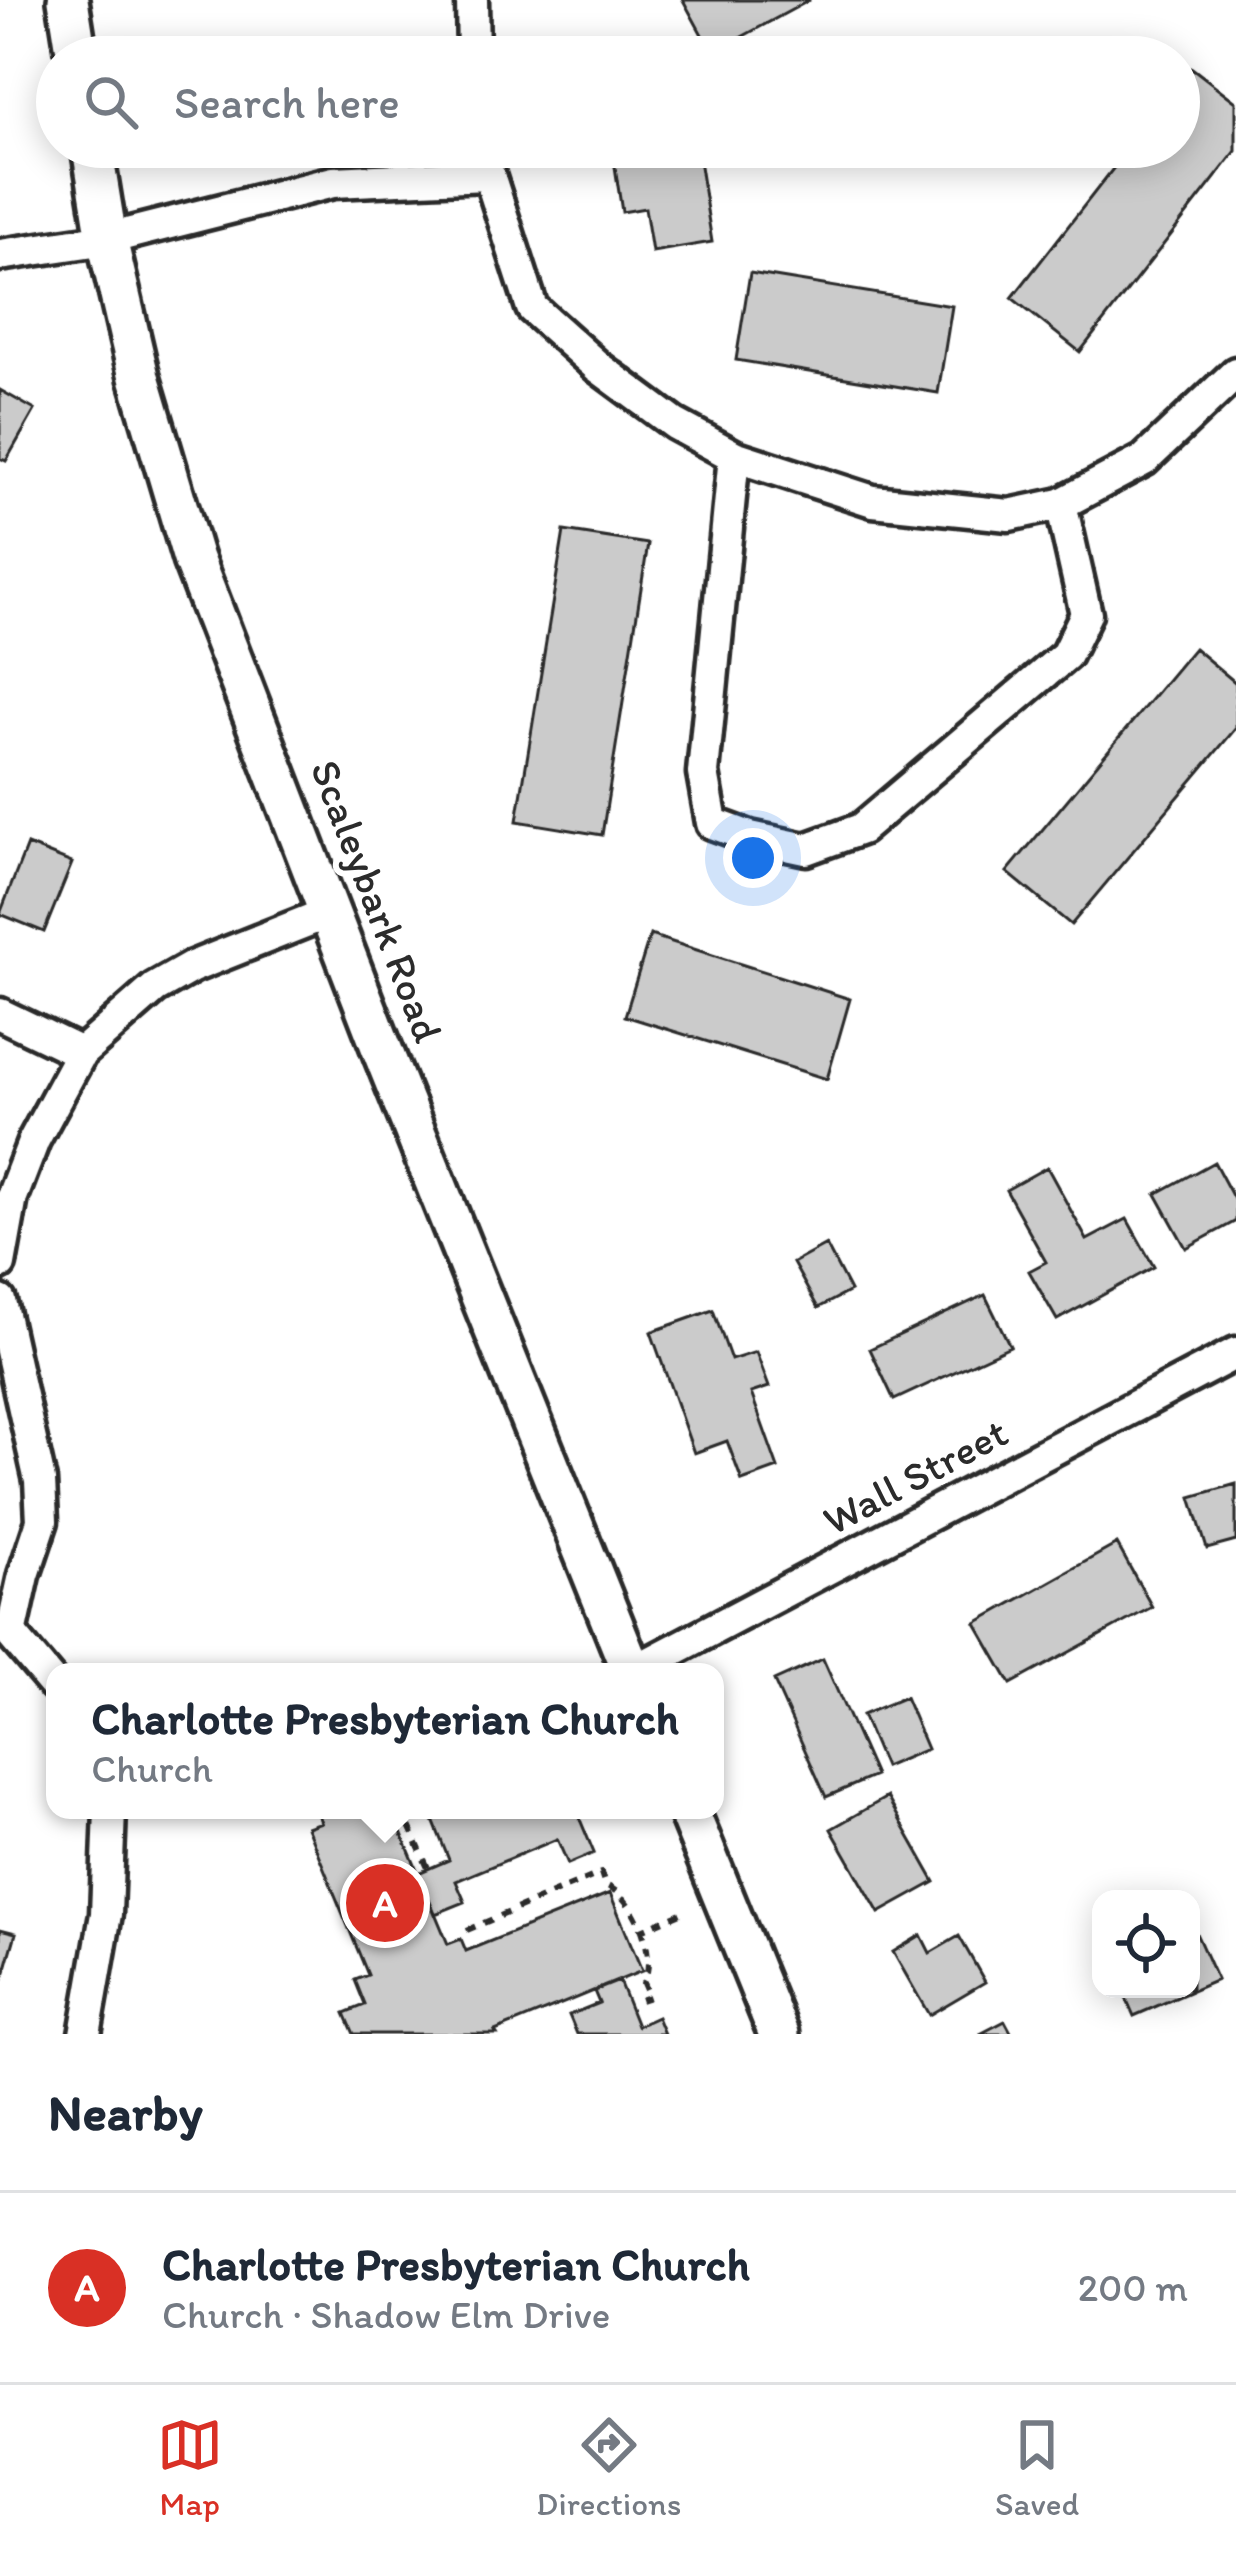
<!DOCTYPE html>
<meta charset="utf-8">
<style>
:root{--surface:#fff;--page:#f2f2f3;--text:#1f2937;--muted:#747a83;--line:#e0e1e3;--accent:#d93025}
body{margin:0;font-family:Itim,sans-serif;background:var(--page);color:var(--text)}
.controls{position:absolute;right:36px;bottom:36px;display:grid;overflow:hidden;border-radius:24px;box-shadow:0 6px 30px #0003}
.controls button{width:108px;height:108px;display:grid;place-items:center;padding:0;border:0;border-bottom:3px solid var(--line);background:var(--surface);color:var(--text);font:60px sans-serif}
.you{position:absolute;left:753px;top:858px;width:42px;height:42px;margin:-30px;border:9px solid #fff;border-radius:50%;background:#1a73e8;box-shadow:0 0 0 18px #1a73e833}
.badge{display:grid;place-items:center;width:78px;height:78px;border-radius:50%;background:var(--accent);color:#fff;font-size:39px;font-weight:700}
.pin{position:absolute;translate:-50% -50%;border:6px solid #fff;box-shadow:0 3px 12px #0006}
.popup{position:absolute;left:46px;top:1663px;width:678px;height:156px;box-sizing:border-box;display:grid;place-content:center;border-radius:24px;background:var(--surface);filter:drop-shadow(0 3px 9px #0005);font-size:39px;white-space:nowrap;color:var(--muted)}
.popup b{font-size:45px;color:var(--text)}
.popup::after{content:'';position:absolute;left:50%;top:100%;margin-left:-24px;border:24px solid transparent;border-top-color:var(--surface)}
.list{margin:0;padding:0;list-style:none}
h2{display:flex;justify-content:space-between;align-items:center;height:156px;margin:0;padding:0 48px;font-size:51px}
h2 small{font-size:39px;font-weight:400;color:var(--muted)}
.list li{display:grid;grid-template-columns:78px 1fr auto;gap:36px;align-items:center;box-sizing:border-box;height:192px;padding:0 48px;border-top:3px solid var(--line)}
.list b{display:block;font-size:45px;white-space:nowrap}
.list p{margin:0;font-size:39px;white-space:nowrap;color:var(--muted)}
.list em{font-size:39px;font-style:normal;color:var(--muted)}
.icon{flex:none;width:66px;height:66px;fill:none;stroke:currentColor;stroke-width:2;stroke-linecap:round;stroke-linejoin:round}
.map{position:relative;flex:none;width:1236px;height:2034px;overflow:hidden}
.search{position:absolute;background:var(--surface);box-shadow:0 6px 30px #0003;left:36px;right:36px;top:36px;height:132px;display:flex;align-items:center;gap:30px;box-sizing:border-box;padding:0 42px;border-radius:66px;color:var(--muted);font-size:45px}
.sheet{height:348px;background:var(--surface)}
nav{display:flex;justify-content:space-around;align-items:center;box-sizing:border-box;height:168px;border-top:3px solid var(--line);background:var(--surface);font-size:33px;color:var(--muted)}
nav a{display:grid;justify-items:center;gap:6px}
nav .on{color:var(--accent)}
.map>svg:first-child{display:block}
.building{fill:#cbcbcb;stroke:#2b2b2b;stroke-width:3}
.lines{fill:none;stroke-linecap:round;stroke-linejoin:round}
.minor-casing{stroke:#2b2b2b;stroke-width:39}
.tertiary-casing{stroke:#2b2b2b;stroke-width:48}
.path{stroke:#2b2b2b;stroke-width:6;stroke-dasharray:9 9;stroke-linecap:butt}
.minor{stroke:#fff;stroke-width:30}
.tertiary{stroke:#fff;stroke-width:39}
.labels{text-anchor:middle;dominant-baseline:central;stroke-width:12;stroke-linejoin:round;paint-order:stroke}
.street-label{font-size:42px;fill:#2b2b2b;stroke:#fff}
</style>
<div class="map">
<svg width="1236" height="2034" viewBox="0 0 1236 2034">
<rect width="100%" height="100%" fill="#fff"/>
<filter id="ink" filterUnits="userSpaceOnUse"><feTurbulence type="fractalNoise" baseFrequency=".00833" numOctaves="2"/><feDisplacementMap in="SourceGraphic" scale="24" xChannelSelector="R" yChannelSelector="G"/><feConvolveMatrix kernelMatrix="1 2 1 2 8 2 1 2 1" color-interpolation-filters="sRGB"/></filter>
<g filter="url(#ink)">
<path class="building" d="M683,0H810L712,53Z
M1192,68L1236,102V151L1080,352L1012,298L1130,147H1179V84Z
M612,147H697L712,242L652,252L645,208L622,212Z
M750,273L952,306L938,393L736,360Z
M0,390L35,410L6,461L0,458Z
M564,531L648,544L602,835L517,821Z
M1194,648L1236,683V728L1071,925L1007,872Z
M27,845L72,863L44,932L0,914Z
M650,935L850,999L827,1079L625,1016Z
M1214,1162L1236,1203V1221L1186,1248L1156,1194Z
M1047,1167L1087,1240L1127,1219L1154,1267L1057,1320L1029,1271L1046,1262L1006,1190Z
M826,1245L850,1291L818,1308L793,1263Z
M985,1295L1010,1346L894,1400L870,1349Z
M713,1310L731,1360L756,1352L769,1387L751,1393L778,1468L742,1481L727,1441L694,1453L651,1332Z
M1236,1484V1541L1207,1549L1191,1497Z
M1117,1544L1152,1607L1011,1684L976,1623Z
M823,1659L875,1776L826,1797L774,1681Z
M905,1697L927,1749L884,1767L862,1715Z
M887,1797L935,1882L879,1913L831,1829Z
M316,1810H392L448,1944L461,1939L466,1951L610,1893L642,1971L495,2031L497,2034H354L345,2013L365,2005L355,1980L368,1975L307,1827L321,1822Z
M429,1810H576L594,1853L568,1864L557,1839L456,1881L465,1902L435,1914L418,1873L449,1860Z
M1191,1922L1217,1980L1134,2016L1122,1989H1191Z
M0,1929L16,1933L2,1982L0,1981Z
M921,1935L930,1953L959,1936L985,1982L929,2015L893,1952Z
M619,1981L637,2026L657,2017L664,2034H577L569,2015L599,2003L594,1991Z
M1005,2021L1012,2034H980Z"/>
<g class="lines">
<g class="minor-casing">
<path id="minor" d="M472,0L473,57
M480,147L532,308L598,367L675,424L734,456L873,501L1009,515L1061,504L1144,460L1236,373
M0,255L107,239L333,182L486,175
M734,456L703,773L712,823L750,837L806,849L861,829L1066,655L1086,614L1061,504
M0,1014L81,1053
M0,1264L12,1197L34,1140L81,1053L155,988L192,967L330,912
M0,1301L40,1481L42,1521L24,1575L11,1634L55,1686
M632,1672L1236,1353
M85,2034L106,1914L110,1810"/>
</g>
<g class="tertiary-casing">
<path id="tertiary" d="M68,0L77,57
M92,147L107,239L139,377L193,559L385,1057L632,1672
M688,1810L779,2034"/>
</g>
<path class="path" d="M402,1810L428,1868
M467,1930L601,1873L605,1885C634,1896 659,1955 643,1983L649,1997L640,2000
M639,1931L683,1912"/>
<use href="#minor" class="minor"/>
<use href="#tertiary" class="tertiary"/>
</g>
</g>
<g class="labels">
<g class="street-label">
<text transform="translate(377 901) rotate(69)">Scaleybark Road</text>
<text transform="translate(915 1476) rotate(-28)">Wall Street</text>
</g>
</g>
</svg>
<div class="controls">
<button><svg class="icon" aria-label="locate" viewBox="0 0 24 24"><circle cx="12" cy="12" r="6"/><path d="M12 2v4M12 18v4M2 12h4M18 12h4"/></svg></button>
</div>
<div class="you"></div>
<div class="pin badge" style="left:385px;top:1903px">A</div>
<div class="popup"><b>Charlotte Presbyterian Church</b>Church</div>
<div class="search"><svg class="icon" aria-label="search" viewBox="0 0 24 24"><circle cx="10" cy="10" r="6"/><path d="M15 15l6 6"/></svg>Search here</div>
</div>
<section class="sheet">
<h2>Nearby<small></small></h2>
<ul class="list">
<li><span class="badge">A</span><div><b>Charlotte Presbyterian Church</b><p>Church · Shadow Elm Drive</p></div><em>200 m</em></li>
</ul>
</section>
<nav>
<a class="on"><svg class="icon" aria-label="map" viewBox="0 0 24 24"><path d="M3 6l6-2 6 2 6-2v14l-6 2-6-2-6 2zM9 4v14M15 6v14"/></svg>Map</a>
<a><svg class="icon" aria-label="directions" viewBox="0 0 24 24"><path d="M12 3l9 9-9 9-9-9zM9 14v-3h6M13 9l2 2-2 2"/></svg>Directions</a>
<a><svg class="icon" aria-label="saved" viewBox="0 0 24 24"><path d="M7 4h10v16l-5-4-5 4z"/></svg>Saved</a>
</nav>
